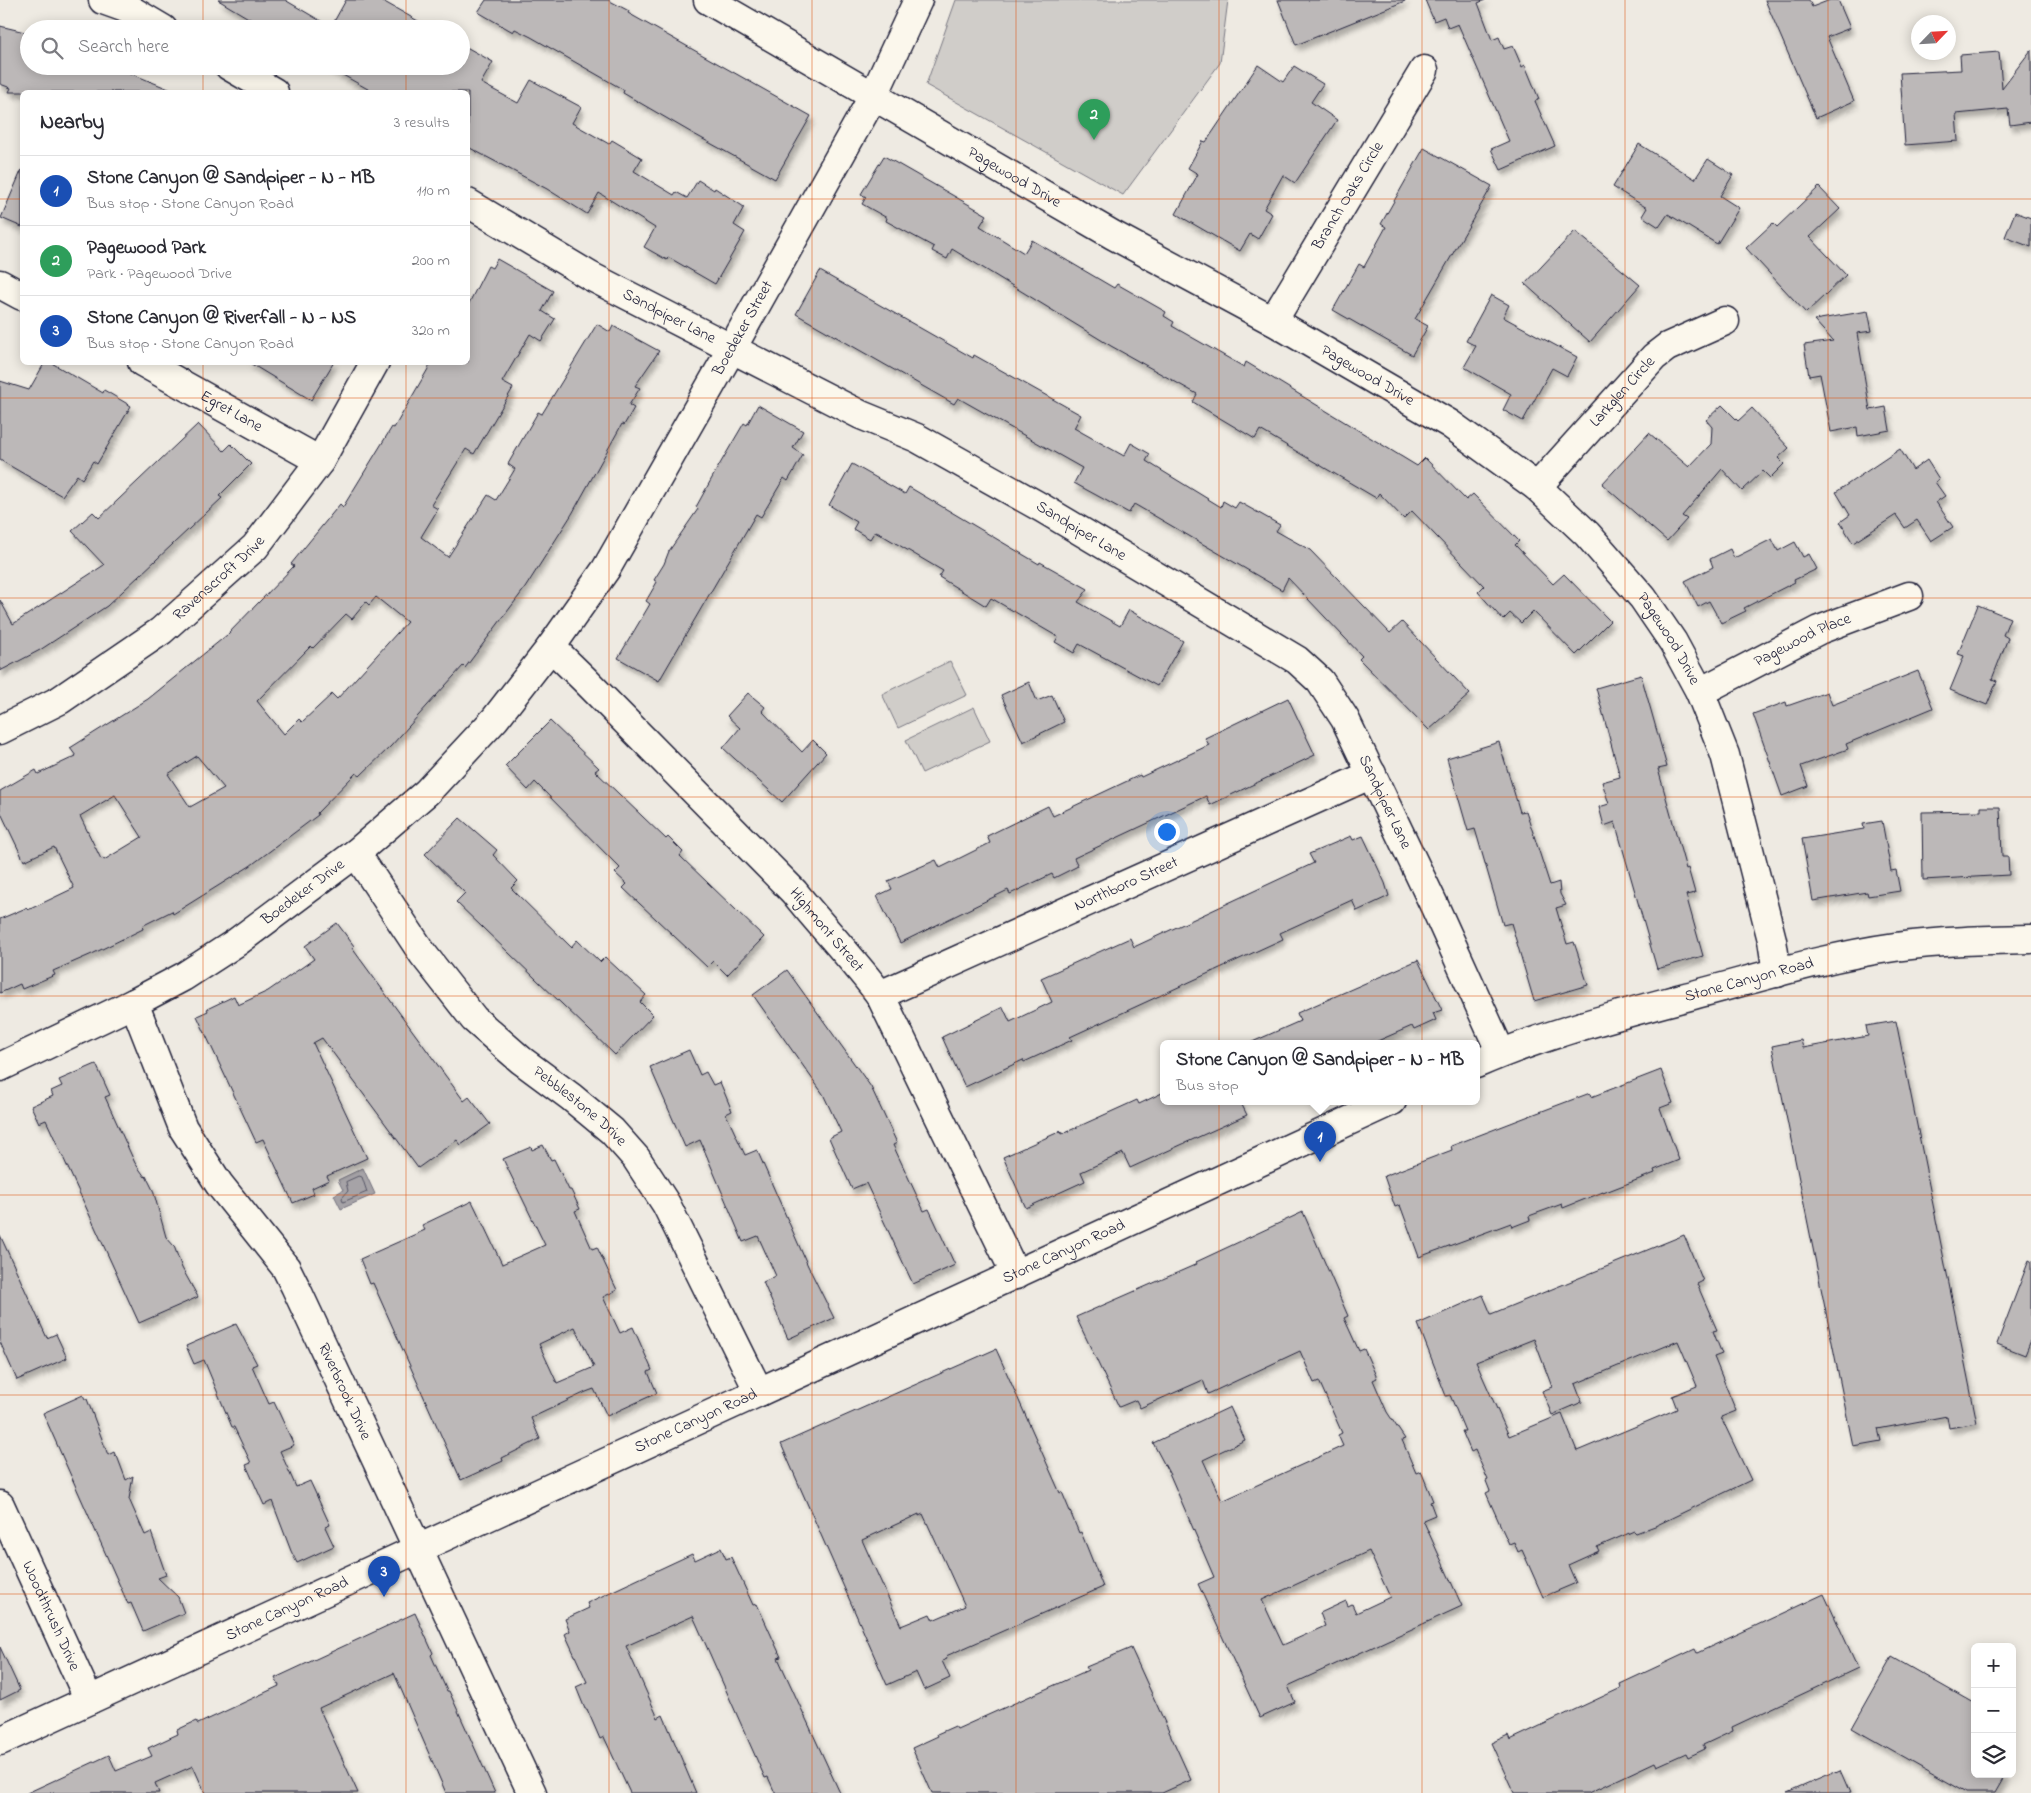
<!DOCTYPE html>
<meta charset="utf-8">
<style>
:root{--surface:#fff;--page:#f2f2f3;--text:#2b2b33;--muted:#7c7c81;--line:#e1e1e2;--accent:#7c3aed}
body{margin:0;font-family:"Indie Flower",sans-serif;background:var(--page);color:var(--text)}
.controls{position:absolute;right:15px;bottom:15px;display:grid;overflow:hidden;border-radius:8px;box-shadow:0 2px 12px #0003}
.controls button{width:45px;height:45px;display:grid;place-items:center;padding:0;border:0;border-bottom:1px solid var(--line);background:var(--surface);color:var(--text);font:25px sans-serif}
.compass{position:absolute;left:1911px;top:15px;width:45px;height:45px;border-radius:50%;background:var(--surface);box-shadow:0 2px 12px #0003;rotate:65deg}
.you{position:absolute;left:1166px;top:831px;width:18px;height:18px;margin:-12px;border:4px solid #fff;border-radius:50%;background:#1a73e8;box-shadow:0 0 0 8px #1a73e833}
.badge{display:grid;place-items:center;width:32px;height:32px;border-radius:50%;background:var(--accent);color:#fff;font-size:16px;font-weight:700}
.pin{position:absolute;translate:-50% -41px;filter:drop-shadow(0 1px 2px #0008)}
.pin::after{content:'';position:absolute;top:26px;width:18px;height:15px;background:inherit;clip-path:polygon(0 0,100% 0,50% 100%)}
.popup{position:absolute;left:1160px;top:1040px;width:320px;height:65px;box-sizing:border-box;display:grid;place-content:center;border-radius:8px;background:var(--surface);filter:drop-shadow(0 1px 4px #0005);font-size:16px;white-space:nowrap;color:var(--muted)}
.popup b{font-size:19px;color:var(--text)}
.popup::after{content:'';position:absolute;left:50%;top:100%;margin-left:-10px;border:10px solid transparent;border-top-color:var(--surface)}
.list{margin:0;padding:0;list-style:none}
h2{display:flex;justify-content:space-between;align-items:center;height:65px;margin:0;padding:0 20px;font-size:21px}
h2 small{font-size:16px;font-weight:400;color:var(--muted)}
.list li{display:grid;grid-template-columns:32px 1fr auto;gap:15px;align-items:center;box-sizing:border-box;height:70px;padding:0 20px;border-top:1px solid var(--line)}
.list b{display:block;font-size:19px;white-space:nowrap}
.list p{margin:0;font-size:16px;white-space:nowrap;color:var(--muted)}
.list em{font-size:16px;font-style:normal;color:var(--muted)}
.icon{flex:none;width:28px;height:28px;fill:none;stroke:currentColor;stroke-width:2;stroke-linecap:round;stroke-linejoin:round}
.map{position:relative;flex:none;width:2031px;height:1793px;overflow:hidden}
.search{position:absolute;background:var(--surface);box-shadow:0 2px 12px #0003;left:20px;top:20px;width:450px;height:55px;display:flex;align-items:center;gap:12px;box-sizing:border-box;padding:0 18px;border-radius:28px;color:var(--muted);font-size:19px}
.panel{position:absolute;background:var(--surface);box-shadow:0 2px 12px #0003;left:20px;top:90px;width:450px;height:275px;border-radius:8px}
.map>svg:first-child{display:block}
.green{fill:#d0cdc9;stroke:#797882}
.water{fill:#a6a3a7;stroke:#716f7c}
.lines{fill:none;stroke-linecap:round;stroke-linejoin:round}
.shore{stroke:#575666;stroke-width:1}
.building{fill:#bcb8b8;stroke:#22223b;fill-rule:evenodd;filter:url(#shadow)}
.minor-casing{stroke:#22223b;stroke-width:31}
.minor{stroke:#fbf7ec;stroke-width:28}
.grid{fill:none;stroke:#de560e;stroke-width:1;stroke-opacity:0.55}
.labels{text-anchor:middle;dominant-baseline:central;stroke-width:4;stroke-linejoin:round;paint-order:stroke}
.street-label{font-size:16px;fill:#22223b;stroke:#fbf7ec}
</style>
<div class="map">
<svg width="2031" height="1793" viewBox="0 0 2031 1793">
<defs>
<filter id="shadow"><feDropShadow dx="3" dy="5.5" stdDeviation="2.5" flood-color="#0004"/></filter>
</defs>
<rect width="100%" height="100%" fill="#eeeae2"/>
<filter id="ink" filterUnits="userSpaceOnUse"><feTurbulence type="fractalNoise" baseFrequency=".02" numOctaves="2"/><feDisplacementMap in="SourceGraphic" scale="10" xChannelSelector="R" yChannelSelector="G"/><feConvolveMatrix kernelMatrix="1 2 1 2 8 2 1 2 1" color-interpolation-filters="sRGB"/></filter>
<g filter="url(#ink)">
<path class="green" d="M956,0H1228L1220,63L1123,195L926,85Z
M950,661L967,695L898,728L882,694Z
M974,707L990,741L922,773L906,740Z"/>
<path class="water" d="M363,1168L375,1194L341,1209L334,1195L343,1190L338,1180Z"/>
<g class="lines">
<path class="shore" d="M359,1176L362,1177L367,1192L343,1202L342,1198L348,1191L346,1182Z"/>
</g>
<path class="building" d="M218,0H285L331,27L346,0H381L432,29H267Z
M486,0H608L629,11L628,13L811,116L775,179L692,133L623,93L624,90L531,37L515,29L513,32L478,12Z
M1278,0H1405V1L1296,45Z
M1425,0H1485L1478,3L1492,40L1499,37L1504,49L1513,46L1522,67L1525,65L1539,99L1535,101L1555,146L1501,170L1491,149L1509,141L1458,24L1448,28L1444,17L1434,21Z
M1765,0H1809L1812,7L1830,0H1838L1850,28L1827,37L1854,101L1816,118Z
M0,26L29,33V66H113L176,92H9L11,88L0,84Z
M461,44L493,62L481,83L518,103L531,80L581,107L572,123L609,144L612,140L642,158L634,171L674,195L676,192L687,198L698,180L714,190L715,188L744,207L734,225L745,232L715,284L668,257L667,260L644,247L655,228L599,193L587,214L547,189L468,147V92H373L327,66H461Z
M2031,50V122L2010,125L2008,109L1956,114L1958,141L1905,145L1900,73L1961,70L1960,55L1999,52L2002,88Z
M1258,65L1283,82L1294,66L1323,84L1311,102L1337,120L1295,183L1283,175L1264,209L1272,214L1258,239L1250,234L1240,251L1176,214L1198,174L1188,168L1203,141L1206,142Z
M1639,144L1695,179L1708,159L1733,175L1720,196L1739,208L1717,244L1668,214L1659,227L1642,216L1647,208L1613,187Z
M1424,148L1492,186L1415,319L1428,326L1412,355L1333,310L1359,264L1364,267L1386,227L1381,224Z
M884,156L987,215L980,226L1024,253L1032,240L1114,288L1117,284L1166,312L1164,316L1174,322L1172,326L1244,367L1246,362L1417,466L1425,458L1466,500L1473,494L1519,541L1515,545L1553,584L1564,574L1610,621L1576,655L1533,611L1521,623L1510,613L1503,620L1478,592L1484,586L1412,511L1404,519L1379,493L1376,498L1260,430L1255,439L1193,402L1197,394L1111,346L952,249L947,259L932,251L934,247L886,221L887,218L862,204L866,197L861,194Z
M22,169V227L1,218Z
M1819,187L1840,209L1810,237L1846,275L1806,313L1746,248L1773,223L1777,227Z
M2015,212L2031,218V247L2005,237Z
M1575,231L1640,285L1590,342L1525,284Z
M497,259L553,291L542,311L555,319L541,341L530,334L502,382L513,388L474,454L466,449L431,505L438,509L421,537L448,557L488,495L496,500L515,469L508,464L538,412L542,414L597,324L610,332L613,326L659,351L635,386L640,388L629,405L634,408L624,425L622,424L572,514L525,588L465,668L463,666L391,746L360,776L356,773L317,813L318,815L250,866L173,914L172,911L142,926L143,929L92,954L53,971L55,975L22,989L20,984L0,993V919L26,908L28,910L74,888L54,847L24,861L0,811V791L36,770L38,774L76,756L70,748L148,699L227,635L294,566L291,564L340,504L343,507L392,427L394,428L432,362H468V305L488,266L492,268ZM376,597L407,622L337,699L332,694L302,722L299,719L284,734L257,701L311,646L313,648L346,614L352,619L366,602L369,605ZM197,756L224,788L190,807L168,774ZM115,795L142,837L104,860L103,858L101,859L80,816Z
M820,271L973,358L974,355L1081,415L1074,428L1124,456L1131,443L1150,454L1146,461L1221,507L1223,501L1235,508L1239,502L1280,525L1276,531L1310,550L1390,633L1402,622L1470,694L1429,730L1359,659L1362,656L1288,578L1282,590L1134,504L1129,513L1074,483L1082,468L958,398L954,404L796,314Z
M1491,295L1509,305L1503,317L1577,357L1567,376L1552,368L1523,421L1503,410L1511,394L1464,367L1476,346L1466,341Z
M1868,311L1872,331L1857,333L1870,410L1886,407L1890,430L1858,436L1857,427L1831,432L1820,374L1809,376L1804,345L1833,341L1814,320Z
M45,362H50L103,393L104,390L131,406L97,464L93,461L82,479L77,475L62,496L0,460V381L29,390Z
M248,362H334L311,400Z
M758,405L803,431L793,448L803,455L788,481L784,478L761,517L756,514L659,681L618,658L650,604L646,601L657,582L654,580L664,564L669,551L698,509L696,507L717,469L744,423L747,425Z
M1722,405L1738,421L1752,408L1789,448L1778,458L1784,464L1770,478L1763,471L1742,491L1722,469L1682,516L1687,519L1667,541L1602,484L1649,433L1689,467L1711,444L1712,427L1706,420Z
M198,424L224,451L231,444L251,464L219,496L222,498L107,606L40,650L0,671V600L13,624L104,565L72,531L93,512L99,518Z
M1900,449L1913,470L1927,460L1939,479L1935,482L1945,496L1936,502L1953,527L1931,541L1917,520L1905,528L1896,515L1853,543L1840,522L1850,515L1836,492Z
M852,464L905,494L909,487L1039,564L1040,562L1088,589L1078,602L1120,626L1129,610L1183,641L1157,686L1079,644L1074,653L1055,642L1058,637L991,598L986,606L939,577L943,571L875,531L870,539L853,529L857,522L829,505Z
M1772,539L1778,551L1795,542L1803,557L1809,554L1817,569L1794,580L1795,582L1744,608L1746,611L1721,623L1709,601L1698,607L1685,581L1713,567L1710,559L1730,549L1734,558Z
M1978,605L2010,618L2003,635L2008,638L1992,679L1997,681L1987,705L1950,690L1964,656L1958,654Z
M1918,671L1933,708L1846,744L1848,749L1801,766L1808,786L1782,796L1753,714L1786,702L1787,706L1827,692L1832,705Z
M1641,675L1667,767L1658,769L1686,869L1688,868L1695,893L1686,895L1703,956L1657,969L1615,822L1604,826L1599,807L1609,804L1602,782L1620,777L1596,688Z
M1029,682L1037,701L1052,695L1064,722L1023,742L1001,695Z
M748,693L765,707L762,711L802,752L813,740L826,753L782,802L723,748L740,728L727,716Z
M1288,698L1315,755L1210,805L1206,796L1074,858L1078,866L1054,878L1052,874L1010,894L1008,890L900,943L877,896L892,889L888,881L936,860L940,868L990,843L987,836L1048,806L1053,816L1140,775L1141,777L1209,745L1205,738Z
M550,721L599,768L595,771L666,839L668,837L683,852L680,856L764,937L727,975L713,961L707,967L623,888L627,884L615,873L620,868L535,782L528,790L505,766Z
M1499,742L1520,812L1526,811L1550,885L1559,882L1560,894L1566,905L1556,908L1567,944L1574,942L1588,985L1534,1001L1511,923L1503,925L1475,829L1468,831L1447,758Z
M1981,807H2000L2002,856H2008L2009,875L1923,880L1922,812L1981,811Z
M460,818L497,850L493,855L518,881L511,888L571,947L577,940L600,962L605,957L646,995L640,1002L653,1015L615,1055L456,902L465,893L425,854Z
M1882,821L1891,871L1896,870L1900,891L1868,896L1867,892L1813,901L1802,839L1864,829L1863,824Z
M1351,836L1353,840L1363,836L1385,883L1389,896L1357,911L1352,900L1280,933L1283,939L1070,1037L1072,1040L1024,1062L1023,1060L965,1087L942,1037L1003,1007L1010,1022L1052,1002L1041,978L1130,938L1134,947L1314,863L1309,854Z
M337,923L354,946L352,948L464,1101L469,1097L490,1124L461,1145L457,1140L418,1168L322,1038L313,1043L367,1158L327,1176L329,1180L312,1188L314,1194L293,1203L263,1139L256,1142L197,1016L208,1011L207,1009L234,996L238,1005L268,991L314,959L305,946Z
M1418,960L1442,1010L1433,1013L1436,1020L1414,1030L1412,1026L1373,1043H1250L1300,1021L1297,1013Z
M787,970L871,1087L897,1143L893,1145L924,1211L929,1209L955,1265L913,1284L866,1183L852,1189L829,1138L841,1132L823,1094L753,995Z
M1896,1021L1977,1423L1949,1428L1947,1416L1878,1429L1881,1441L1853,1446L1772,1046L1801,1040L1803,1048L1868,1036L1866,1026Z
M689,1050L700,1075L706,1072L713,1085L720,1082L732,1111L726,1114L745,1155L757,1150L808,1266L834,1318L788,1339L763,1282L776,1276L758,1236L743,1242L700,1140L685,1147L650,1067Z
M96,1064L110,1095L105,1097L135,1163L145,1177L146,1176L153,1190L166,1237L174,1246L182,1268L198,1297L139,1323L46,1120L39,1123L31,1106L53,1096L51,1091L62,1086L59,1080Z
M1661,1070L1673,1103L1660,1108L1679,1160L1654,1170L1655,1173L1603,1193V1192L1563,1208L1562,1204L1529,1216L1530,1220L1512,1227L1511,1223L1419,1257L1400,1205L1395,1207L1384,1176L1452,1150L1451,1146L1529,1116L1590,1093L1591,1097Z
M1164,1092V1101H1240L1247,1115L1130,1168L1123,1153L1081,1172L1085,1181L1026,1208L1003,1157L1061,1131L1062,1134L1137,1100L1139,1104Z
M543,1145L551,1160L554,1159L569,1190H571L580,1209L575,1211L592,1249L597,1247L617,1290L603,1297L620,1333L633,1327L652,1370L648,1372L657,1393L607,1416L594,1389L586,1392L531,1418L540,1439L502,1458L503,1461L461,1480L373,1283L370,1284L360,1259L425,1230L422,1225L472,1201L502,1264L545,1245L503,1159L531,1147L532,1150ZM575,1327L594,1367L557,1383L539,1344Z
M1303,1212L1348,1316L1344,1318L1359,1351L1364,1349L1377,1378L1373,1380L1387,1412L1405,1439L1402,1440L1416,1473L1421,1471L1433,1501L1430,1502L1435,1515L1423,1520L1462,1606L1288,1686L1295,1702L1260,1718L1198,1584L1214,1577L1170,1475L1153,1443L1230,1407L1245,1440L1203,1460L1222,1501L1343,1446L1338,1435L1342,1433L1319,1381L1314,1383L1300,1351L1208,1394L1203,1380L1140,1408L1136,1400L1119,1407L1076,1317L1197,1264L1196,1262ZM1369,1551L1390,1597L1356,1613L1352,1604L1348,1606L1346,1601L1320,1613L1325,1626L1283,1645L1262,1600Z
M0,1235L47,1338L56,1334L67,1358L17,1380L0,1342Z
M1684,1235L1703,1281L1697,1284L1717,1330L1713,1331L1722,1354L1714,1357L1736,1411L1721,1417L1751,1480L1655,1526L1636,1533L1634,1531L1597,1547L1599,1551L1568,1565L1576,1583L1543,1597L1522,1550L1518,1552L1514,1542L1509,1544L1498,1520L1486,1493L1490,1491L1486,1481L1488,1480L1475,1450L1471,1452L1462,1431H1465L1450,1395L1446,1396L1418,1324L1483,1295L1491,1314ZM1534,1339L1552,1387L1542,1391L1552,1415L1582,1402L1575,1384L1678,1341L1697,1386L1672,1396L1677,1409L1577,1451L1562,1414L1509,1436L1476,1362Z
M2029,1260L2031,1261V1340L2025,1355L1997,1344Z
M236,1324L257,1364L252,1366L269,1404L274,1402L294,1445L280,1451L296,1487L310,1481L330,1525L325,1527L334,1546L297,1563L291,1551L272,1501L264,1505L246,1465L251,1463L234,1427H232L204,1360L194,1364L186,1346Z
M996,1349L1060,1493L1062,1492L1079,1533L1081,1532L1103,1587L946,1656L947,1659L942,1661L950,1678L924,1690L916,1672L887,1685L781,1444ZM919,1514V1516L923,1514L965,1606L933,1620L930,1614L901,1626L862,1540Z
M83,1395L85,1399H87L108,1455L114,1452L116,1457L117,1456L126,1480L133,1476L129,1499L145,1535L151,1532L166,1575L158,1578L178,1597L184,1613L143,1631L131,1603L128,1604L43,1413Z
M721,1548L726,1559L731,1557L753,1605L757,1604L781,1657L778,1658L840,1793H775L768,1777L765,1778L693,1616L626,1646L658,1718L663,1715L696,1793H630L604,1737L600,1739L587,1709H585L576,1687L587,1682L565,1634L570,1631L565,1619L589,1608L587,1603L692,1554L695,1560Z
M1824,1594L1858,1668L1732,1727L1733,1731L1703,1745L1705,1749L1688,1757L1686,1753L1657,1766L1655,1762L1589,1793H1514L1491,1743L1508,1735L1510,1740L1621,1688L1620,1684L1695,1649L1697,1653Z
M415,1613L433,1653L431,1655L447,1691H449L495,1793H446L394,1673L319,1708L358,1793H205L193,1766L155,1783L159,1793H27L109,1755L116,1771L152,1756L148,1748L178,1734L177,1730L196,1721L198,1724L279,1686L275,1678Z
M0,1647L20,1690L0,1700Z
M1131,1648L1191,1780L1162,1793H932L912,1748L938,1736L937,1734L955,1726L957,1729L1088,1670L1086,1667Z
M1892,1657L1975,1704V1774H2006L1995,1793H1967L1852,1728Z
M1840,1770L1850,1793H1787Z"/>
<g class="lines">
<g class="minor-casing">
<g id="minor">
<path d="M103,0L131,10L163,29"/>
<path id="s1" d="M708,0L1113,235L1273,321L1450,424L1537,487L1587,534L1643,598L1673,642L1700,692L1725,755L1772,940L1777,973"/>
<path d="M229,66L274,92"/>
<path id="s2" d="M468,203L590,276L861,415L917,438L1042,508L1297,660L1320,681L1345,719L1434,905L1501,1053"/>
<path d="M0,284L22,296"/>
<path id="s3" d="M1273,321L1424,70"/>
<path id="s4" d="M142,362L320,461"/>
<path id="s5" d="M1537,487L1654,357L1667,347L1725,321"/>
<path id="s6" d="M551,647L584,679L794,892C822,927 853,959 880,995L1016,1275"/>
<path id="s7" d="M1700,692L1819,630L1909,596"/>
<path id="s8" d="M0,730L60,700L161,631L255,547L320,461L375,362"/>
<path id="s9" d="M356,853L423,954L474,1019L521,1060L571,1097L612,1131L636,1158L666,1204L759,1392"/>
<path id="s10" d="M880,995L1372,774"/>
<path id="s11" d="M134,1003L183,1128L219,1184L286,1268L295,1286L532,1793"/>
<path id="s12" d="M1476,1064C1542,1035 1612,1017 1682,998C1752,980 1823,957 1895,947C1940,941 1985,940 2031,939"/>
<path id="s13" d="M0,1067L134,1003L183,977L237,942L356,853L427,792L495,719L551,647L606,569L731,350L874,95L918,0"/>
<path id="s14" d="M0,1505L89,1700"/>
<path id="s15" d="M0,1741L1392,1101"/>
</g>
</g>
<use href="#minor" class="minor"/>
</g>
</g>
<path class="grid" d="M203,0V29M406,0V29M609,0V1793M812,0V1793M1016,0V1793M1219,0V1793M1422,0V1793M1625,0V1793M1828,0V1793M203,66V92M406,66V92M0,199H22M468,199H2031M203,362V1793M406,362V1793M0,398H2031M0,598H2031M0,797H2031M0,996H2031M0,1195H2031M0,1395H2031M0,1594H2031"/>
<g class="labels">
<g class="street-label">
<text stroke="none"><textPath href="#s1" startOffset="354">Pagewood Drive</textPath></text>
<text stroke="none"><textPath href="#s3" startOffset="146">Branch Oaks Circle</textPath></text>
<text stroke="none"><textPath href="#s2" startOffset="231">Sandpiper Lane</textPath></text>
<text stroke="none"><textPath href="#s13" startOffset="1074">Boedeker Street</textPath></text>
<text stroke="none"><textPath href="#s1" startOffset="759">Pagewood Drive</textPath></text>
<text stroke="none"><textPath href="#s5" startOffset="128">Larkglen Circle</textPath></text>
<text stroke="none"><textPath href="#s4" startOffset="102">Egret Lane</textPath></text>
<text stroke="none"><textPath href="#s2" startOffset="696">Sandpiper Lane</textPath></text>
<text stroke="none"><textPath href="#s8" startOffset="268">Ravenscroft Drive</textPath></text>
<text stroke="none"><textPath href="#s1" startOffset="1164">Pagewood Drive</textPath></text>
<text stroke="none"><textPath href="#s7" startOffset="115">Pagewood Place</textPath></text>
<text stroke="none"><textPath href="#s2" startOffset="1116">Sandpiper Lane</textPath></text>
<text stroke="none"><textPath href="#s10" startOffset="270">Northboro Street</textPath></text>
<text stroke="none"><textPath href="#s13" startOffset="351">Boedeker Drive</textPath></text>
<text stroke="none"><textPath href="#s6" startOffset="395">Highmont Street</textPath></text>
<text stroke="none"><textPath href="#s12" startOffset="286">Stone Canyon Road</textPath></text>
<text stroke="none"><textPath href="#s9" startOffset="341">Pebblestone Drive</textPath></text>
<text stroke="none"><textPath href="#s15" startOffset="1171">Stone Canyon Road</textPath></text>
<text stroke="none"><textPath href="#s11" startOffset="445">Riverbrook Drive</textPath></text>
<text stroke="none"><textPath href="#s15" startOffset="766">Stone Canyon Road</textPath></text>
<text stroke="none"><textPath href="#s15" startOffset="316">Stone Canyon Road</textPath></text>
<text stroke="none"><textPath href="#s14" startOffset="122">Woodthrush Drive</textPath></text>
</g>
</g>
</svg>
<div class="controls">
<button>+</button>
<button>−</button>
<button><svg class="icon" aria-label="layers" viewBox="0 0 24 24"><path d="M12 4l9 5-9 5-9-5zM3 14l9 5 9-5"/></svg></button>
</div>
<svg class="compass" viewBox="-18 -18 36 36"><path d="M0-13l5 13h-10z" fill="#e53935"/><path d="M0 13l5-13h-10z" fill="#7c7c81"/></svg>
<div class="you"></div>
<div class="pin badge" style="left:1320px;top:1162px;background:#1a4fb4">1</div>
<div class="popup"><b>Stone Canyon @ Sandpiper - N - MB</b>Bus stop</div>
<div class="pin badge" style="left:1094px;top:140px;background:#2e9e5b">2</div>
<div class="pin badge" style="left:384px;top:1597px;background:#1a4fb4">3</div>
<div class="search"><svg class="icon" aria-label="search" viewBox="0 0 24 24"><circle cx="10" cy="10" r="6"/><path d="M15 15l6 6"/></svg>Search here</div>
<section class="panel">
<h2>Nearby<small>3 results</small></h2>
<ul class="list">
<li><span class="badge" style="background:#1a4fb4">1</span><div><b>Stone Canyon @ Sandpiper - N - MB</b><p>Bus stop · Stone Canyon Road</p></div><em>110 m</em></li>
<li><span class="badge" style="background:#2e9e5b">2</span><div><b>Pagewood Park</b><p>Park · Pagewood Drive</p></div><em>200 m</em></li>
<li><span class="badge" style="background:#1a4fb4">3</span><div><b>Stone Canyon @ Riverfall - N - NS</b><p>Bus stop · Stone Canyon Road</p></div><em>320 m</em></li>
</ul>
</section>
</div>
